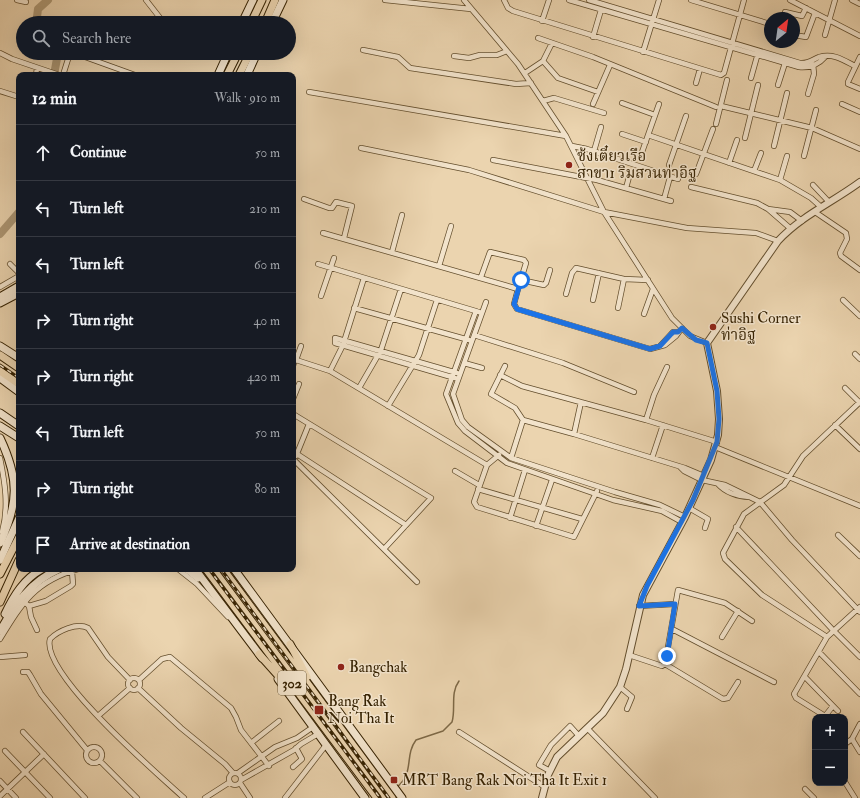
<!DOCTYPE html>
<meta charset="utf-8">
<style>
:root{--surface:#171b24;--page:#242831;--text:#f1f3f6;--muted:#9ea1a6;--line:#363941}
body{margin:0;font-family:"IM FELL Double Pica","Noto Serif Thai",serif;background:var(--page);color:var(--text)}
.controls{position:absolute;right:12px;bottom:12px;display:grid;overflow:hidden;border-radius:8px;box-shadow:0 4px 16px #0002}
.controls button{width:36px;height:36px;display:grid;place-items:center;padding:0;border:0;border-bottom:1px solid var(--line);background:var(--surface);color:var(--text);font:20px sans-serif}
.compass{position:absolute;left:764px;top:12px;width:36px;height:36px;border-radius:50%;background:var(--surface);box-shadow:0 4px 16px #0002;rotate:29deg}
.stop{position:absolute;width:12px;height:12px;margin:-9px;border:3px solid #1a73e8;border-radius:50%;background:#fff}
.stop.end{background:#1a73e8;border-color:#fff;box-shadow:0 1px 4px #0008}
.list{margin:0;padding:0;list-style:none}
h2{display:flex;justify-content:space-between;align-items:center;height:52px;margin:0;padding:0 16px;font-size:17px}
h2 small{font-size:13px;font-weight:400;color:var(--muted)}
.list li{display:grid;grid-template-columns:26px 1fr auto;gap:12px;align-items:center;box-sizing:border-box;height:56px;padding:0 16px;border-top:1px solid var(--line)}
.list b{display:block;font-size:15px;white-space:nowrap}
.list em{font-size:13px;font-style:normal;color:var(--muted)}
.icon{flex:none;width:22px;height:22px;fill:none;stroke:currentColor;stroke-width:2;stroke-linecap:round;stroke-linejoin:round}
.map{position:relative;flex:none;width:860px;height:798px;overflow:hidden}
.search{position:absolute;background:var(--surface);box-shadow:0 4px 16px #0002;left:16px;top:16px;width:280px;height:44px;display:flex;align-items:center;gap:10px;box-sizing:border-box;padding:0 14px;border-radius:22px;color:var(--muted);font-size:15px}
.panel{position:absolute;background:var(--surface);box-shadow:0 4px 16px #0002;left:16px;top:72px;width:280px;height:500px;border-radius:8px}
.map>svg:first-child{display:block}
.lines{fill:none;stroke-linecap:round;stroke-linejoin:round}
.stream{stroke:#7d6846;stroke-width:1.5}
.river{stroke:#ad9774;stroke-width:8}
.minor-casing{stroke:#634e2d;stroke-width:6}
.tertiary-casing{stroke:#634e2d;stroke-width:8}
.secondary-casing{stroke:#362202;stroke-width:9}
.primary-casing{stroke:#362202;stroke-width:9}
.minor{stroke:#f2e3cb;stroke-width:4.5}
.tertiary{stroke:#f2e3cb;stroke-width:6}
.secondary{stroke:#f2e3cb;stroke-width:7}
.primary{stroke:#ebd4af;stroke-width:7}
.rail-casing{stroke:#362202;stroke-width:3}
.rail{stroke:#f2e3cb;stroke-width:1.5;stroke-dasharray:4.5;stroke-linecap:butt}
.route{stroke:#1a73e8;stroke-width:5}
.poi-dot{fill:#8f2418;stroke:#f2e3cb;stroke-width:1.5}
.labels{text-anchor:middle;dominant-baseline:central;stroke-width:3;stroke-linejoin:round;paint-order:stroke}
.shield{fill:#f2e3cb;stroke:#6e5c3e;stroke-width:1}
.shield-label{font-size:14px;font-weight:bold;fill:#362202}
.poi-label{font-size:15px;fill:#362202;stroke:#f2e3cb;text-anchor:start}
</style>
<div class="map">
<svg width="860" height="798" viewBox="0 0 860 798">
<rect width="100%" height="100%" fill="#ebd4af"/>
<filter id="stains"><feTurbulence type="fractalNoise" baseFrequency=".005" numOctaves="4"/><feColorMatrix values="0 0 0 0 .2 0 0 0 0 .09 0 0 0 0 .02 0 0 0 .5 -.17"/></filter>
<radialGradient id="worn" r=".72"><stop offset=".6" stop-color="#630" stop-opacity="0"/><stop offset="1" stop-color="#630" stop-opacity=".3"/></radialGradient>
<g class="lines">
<path class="stream" d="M397,787C415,772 404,756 416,740L443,731L452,722C456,709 450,693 459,681"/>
<path class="river" d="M42,23L37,17L38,9L48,0
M54,75L58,53
M0,234L19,212"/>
<g class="minor-casing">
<path id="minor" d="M17,0L26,2
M146,0L164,23
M385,0L471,9
M464,0L518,64L566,136L604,212L672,318L690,336L707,343
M504,0L508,8L513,11L721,75L724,73L744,0
M569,0L799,67C810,68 819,64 825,57
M589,0L800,63C808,64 812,60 819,57C832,53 842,59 853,65
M691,0L770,24
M790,0L860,36
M852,0L860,4
M785,12L802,16L806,8
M542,21L549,0
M794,35L806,37L815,13
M825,35L835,0
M593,37L601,10
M538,38L593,57L716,107
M363,50L398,57L410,68L516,84L531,83
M643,52L659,0
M0,53L12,59L59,75
M74,53L135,75
M454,56L469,58L480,55H497L507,51
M860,57L848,82V84L860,89
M543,61L558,78L598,92
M525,73L543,61L552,43
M36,75L37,68
M63,75L70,53
M751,78L758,53
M696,83L700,69
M778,85L785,63
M0,91L19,97
M309,92L566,136
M808,94L814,74L813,64
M543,101L554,98L604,113
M622,103L655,115
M593,104L610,65
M842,104L860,112
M721,106L812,128L860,149
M716,124L727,80
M19,133V139
M622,134L646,142
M648,135L780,180L811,198L821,207
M745,138L758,85
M572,146L587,149L678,179
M774,146L787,93
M361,148L469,170L604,212L687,228L756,233L778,241
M594,151L601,127
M641,155L659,104
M804,156L816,110
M493,160L597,180L671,201
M729,163L737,140
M669,165L686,116
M754,171L761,153
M696,174L713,129
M780,180L787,156
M813,185L829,202
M691,187L757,203L768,209L791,229
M626,188L629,177
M304,199L329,208H332L336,202L352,206L344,238
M664,199L670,177
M768,209L790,212L802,221
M815,212L846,233L847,239L840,253L841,256L860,270
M323,233L518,289L514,304L517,309L650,349L665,345L676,336L682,328
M392,252L402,215
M10,264L19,273
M318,264L479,312
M439,266L451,226
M481,277L490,252L524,260L526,263L518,289
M521,280L544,285L546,283L550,270
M0,287L19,276
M566,294L572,273L576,268L624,279L648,280
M321,296L334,258
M593,300L599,273
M843,300L860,316
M486,302L453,394L462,420L468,427L511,458L615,492L660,505L685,517
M354,308L469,340
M618,308L624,279
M476,311L446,394L458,423L465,431L507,463L613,500L662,511L682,522
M644,314L653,289
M474,335L563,363L634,392
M660,346L673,332H678
M855,354L860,359
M293,359L330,371L487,465
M296,360L301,346
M464,363L482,368
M293,366L295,359
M505,366L491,394L515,408L523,420L574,434L685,468L704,476
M330,371L343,345L364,278
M500,375L522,386L646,420L717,442
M455,378L335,343V338L457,373
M359,388L381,350L401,289
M845,388L860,403
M293,399L299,384
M388,406L419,355L437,300
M293,414L431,498L384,549
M646,420L654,395L667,367
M835,425L860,449
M574,434L581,402
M715,447L860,506
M297,454L406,525
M499,455L487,465L474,502L477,507L574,537L597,491
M296,456L309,424
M0,458C5,483 9,507 2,532
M511,458L523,420
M652,458L663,425
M293,459L417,582
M680,467L684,471L702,480L725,485L760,502L792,540L860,612
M455,471L479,485
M718,484C725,492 738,497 749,497
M478,489L582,519
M689,508L708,519L705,528
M510,518L525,470
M536,526L552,480
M736,527L832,629L860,657
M838,535L860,556
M178,569L197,584L228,617
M24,602L29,606L46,601L71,586L73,584L72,571
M29,606L31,617L37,630
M639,606L675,604
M672,629L774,682
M722,637L738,611
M827,637L762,595L725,559L723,553L744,514L784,485L803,456L860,402
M0,639C22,603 35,581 78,569
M819,652L860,694
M629,655L662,666L665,664
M0,657L25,655
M665,664L678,590L725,603L752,621
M665,664L723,699L728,698L738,682
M23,672H28L30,675L41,694L87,750
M805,677L838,711
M128 684a6 6 0 1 1 12 0a6 6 0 1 1-12 0Z
M130,680L108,657L88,628C77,622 58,631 50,639C40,673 159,775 184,798
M139,680L162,659L170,657L231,708L236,717L241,730L269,766
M620,687L632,697L627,709
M138,688L181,728L225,764L233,773
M833,706L825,716L796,698L794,694L827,637L860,607
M98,716L130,688
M587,728L655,798
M23,732L85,798
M459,732L545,787
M852,739L860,752
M251,743L279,721
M845,744L852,739L860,724
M86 755a8 8 0 1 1 16 0a8 8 0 1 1-16 0Z
M5,751L50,798
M100,761L137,798
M293,767L302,759L296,748
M550,771L539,765L551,745L570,726L579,736
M238,773L275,747L297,738L313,727
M229 779a6 6 0 1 1 12 0a6 6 0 1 1-12 0Z
M241,780L294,750L301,744L318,734
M0,781L16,798
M845,782L855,798
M240,783L250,798
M805,789L814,798
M0,796L44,754
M205,798L230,782
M285,798L326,745"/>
</g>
<g class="tertiary-casing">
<path id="tertiary" d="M542,798L548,775L557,757L603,713L620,687L626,669L643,595L685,517L711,460L718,435L719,419L717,391L707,343L778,241C801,216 833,202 860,182"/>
</g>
<g class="secondary-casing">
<path id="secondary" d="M242,23L253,0
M272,23L283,0
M218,75L228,53
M247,75L257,53
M0,297L19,286
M0,303L19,293
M0,346L19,358
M0,378L19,392
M0,413L19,426
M0,426L19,438
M0,438C19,478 19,503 0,543
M0,560L19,518
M187,569L198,578
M195,569L262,658
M234,569L402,798
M5,614C14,595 24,579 42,569
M0,631C15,604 30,582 59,569
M278,679L365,798"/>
</g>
<g class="primary-casing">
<path id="primary" d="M251,23L262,0
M265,23L275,0
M227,75L238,53
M239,75L250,53
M0,355L19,368
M0,371L19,384
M206,569L377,798
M223,569L392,798
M0,574L19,537
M0,602L19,560
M290,644L307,677
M259,654L292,691"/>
</g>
<use href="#minor" class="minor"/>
<use href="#tertiary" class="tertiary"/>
<use href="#secondary" class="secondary"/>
<use href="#primary" class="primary"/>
<g class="rail-casing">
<path id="rail" d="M0,365L19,378
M209,569L380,798
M221,569L389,798"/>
</g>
<use href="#rail" class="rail"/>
</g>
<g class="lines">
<path class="route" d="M521,280L514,304L517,309L650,349L660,346L673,332H678L682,328L696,340L707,343L717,391L719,419L717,442L693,500L647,586L639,606L675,604L667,656"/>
</g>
<g class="poi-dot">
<circle cx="569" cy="165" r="4"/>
<circle cx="713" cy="327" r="4"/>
<circle cx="341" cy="667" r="4"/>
<rect x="314" y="705" width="10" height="10" rx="2"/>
<rect x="390" y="776" width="8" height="8" rx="2"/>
</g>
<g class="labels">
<rect class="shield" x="278" y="671" width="28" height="24" rx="3"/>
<g class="shield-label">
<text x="292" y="683">302</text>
</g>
<g class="poi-label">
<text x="577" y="156">ซ้งเตี๋ยวเรือ<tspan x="577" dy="17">สาขา1 ริมสวนท่าอิฐ</tspan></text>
<text x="721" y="318">Sushi Corner<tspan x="721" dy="17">ท่าอิฐ</tspan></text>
<text x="349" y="667">Bangchak</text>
<text x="328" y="701">Bang Rak<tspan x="328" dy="17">Noi Tha It</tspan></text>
<text x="402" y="780">MRT Bang Rak Noi Tha It Exit 1</text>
</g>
</g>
<rect width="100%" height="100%" filter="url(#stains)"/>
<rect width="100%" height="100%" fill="url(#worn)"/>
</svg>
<div class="controls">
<button>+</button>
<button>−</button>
</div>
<svg class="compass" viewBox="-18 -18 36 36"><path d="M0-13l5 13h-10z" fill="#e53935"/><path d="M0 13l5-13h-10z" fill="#9ea1a6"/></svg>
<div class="stop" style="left:521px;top:280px"></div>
<div class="stop end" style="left:667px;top:656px"></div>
<div class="search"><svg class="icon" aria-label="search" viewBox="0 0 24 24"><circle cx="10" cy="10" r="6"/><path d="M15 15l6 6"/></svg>Search here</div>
<section class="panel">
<h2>12 min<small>Walk · 910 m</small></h2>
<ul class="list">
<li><svg class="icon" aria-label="ahead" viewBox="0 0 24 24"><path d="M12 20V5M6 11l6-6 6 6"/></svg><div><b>Continue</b></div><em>50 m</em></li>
<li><svg class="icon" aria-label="left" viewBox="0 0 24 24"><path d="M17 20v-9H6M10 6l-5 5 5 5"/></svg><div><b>Turn left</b></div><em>210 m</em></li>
<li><svg class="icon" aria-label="left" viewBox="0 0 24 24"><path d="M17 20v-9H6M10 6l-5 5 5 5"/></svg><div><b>Turn left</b></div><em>60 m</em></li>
<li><svg class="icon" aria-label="right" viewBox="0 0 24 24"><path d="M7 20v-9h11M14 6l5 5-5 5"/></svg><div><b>Turn right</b></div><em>40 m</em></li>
<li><svg class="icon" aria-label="right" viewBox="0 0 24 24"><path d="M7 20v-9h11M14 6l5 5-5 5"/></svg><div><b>Turn right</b></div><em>420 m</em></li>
<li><svg class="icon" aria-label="left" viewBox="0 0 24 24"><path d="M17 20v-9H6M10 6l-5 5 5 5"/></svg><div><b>Turn left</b></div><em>50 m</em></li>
<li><svg class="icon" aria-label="right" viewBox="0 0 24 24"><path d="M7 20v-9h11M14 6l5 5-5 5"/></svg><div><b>Turn right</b></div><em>80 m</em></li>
<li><svg class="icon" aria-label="arrive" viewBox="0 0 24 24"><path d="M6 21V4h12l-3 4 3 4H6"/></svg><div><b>Arrive at destination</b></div></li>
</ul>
</section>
</div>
